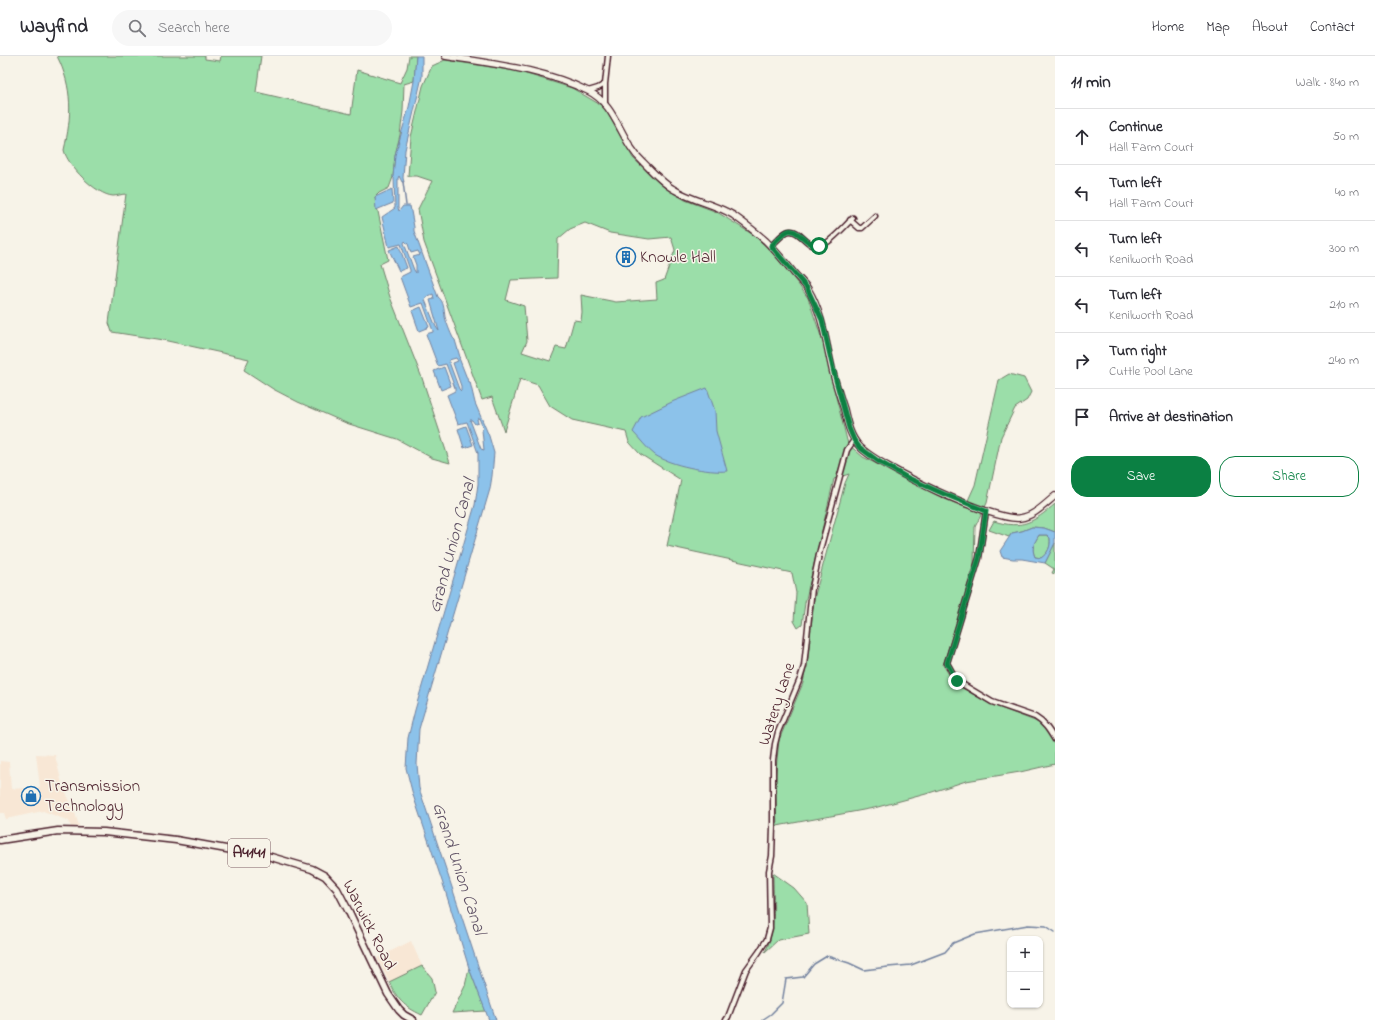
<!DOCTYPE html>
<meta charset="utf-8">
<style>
:root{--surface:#fff;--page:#f7f7f7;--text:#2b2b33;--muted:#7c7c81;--line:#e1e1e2;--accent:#0b8043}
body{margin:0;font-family:"Indie Flower",sans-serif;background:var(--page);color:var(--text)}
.controls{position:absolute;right:12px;bottom:12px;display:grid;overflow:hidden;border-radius:8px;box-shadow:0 1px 3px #0004}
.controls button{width:36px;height:36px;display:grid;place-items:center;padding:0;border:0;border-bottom:1px solid var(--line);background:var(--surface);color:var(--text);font:20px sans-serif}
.stop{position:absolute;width:12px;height:12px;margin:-9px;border:3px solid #0b8043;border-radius:50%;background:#fff}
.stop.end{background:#0b8043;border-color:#fff;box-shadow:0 1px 4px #0008}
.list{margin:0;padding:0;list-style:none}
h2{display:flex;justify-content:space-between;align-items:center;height:52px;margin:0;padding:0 16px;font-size:17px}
h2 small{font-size:13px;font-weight:400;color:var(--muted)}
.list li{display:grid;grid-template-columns:26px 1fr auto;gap:12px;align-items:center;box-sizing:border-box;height:56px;padding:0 16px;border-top:1px solid var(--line)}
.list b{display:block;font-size:15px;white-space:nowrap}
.list p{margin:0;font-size:13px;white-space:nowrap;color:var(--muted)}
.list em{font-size:13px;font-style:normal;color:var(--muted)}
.actions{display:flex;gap:8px;padding:12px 16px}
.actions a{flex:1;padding:9px 0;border:1px solid var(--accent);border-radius:16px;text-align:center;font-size:14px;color:var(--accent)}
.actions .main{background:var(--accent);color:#fff}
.icon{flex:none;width:22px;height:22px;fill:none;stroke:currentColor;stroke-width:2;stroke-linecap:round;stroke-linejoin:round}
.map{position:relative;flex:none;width:1055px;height:964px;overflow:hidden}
header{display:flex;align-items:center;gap:24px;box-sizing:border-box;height:56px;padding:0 20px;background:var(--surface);border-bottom:1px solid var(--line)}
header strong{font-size:19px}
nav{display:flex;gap:22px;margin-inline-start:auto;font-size:14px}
.search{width:280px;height:36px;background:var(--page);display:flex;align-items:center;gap:10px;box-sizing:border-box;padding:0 14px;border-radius:22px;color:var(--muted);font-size:15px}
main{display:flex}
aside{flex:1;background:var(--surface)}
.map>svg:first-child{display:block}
.built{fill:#f8e7d5}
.green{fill:#9bdea9;stroke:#727e6a;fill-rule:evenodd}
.water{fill:#8cc2ea;stroke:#72819e;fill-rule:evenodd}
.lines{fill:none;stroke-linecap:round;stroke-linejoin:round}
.stream{stroke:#72819e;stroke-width:1.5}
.street-casing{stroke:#4a1f2b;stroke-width:7}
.secondary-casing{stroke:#4a1f2b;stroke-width:8}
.primary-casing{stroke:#4a1f2b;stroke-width:9}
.street{stroke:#f7f3e8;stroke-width:4}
.secondary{stroke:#f7f3e8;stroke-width:5.5}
.primary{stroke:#f7f3e8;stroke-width:6}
.route{stroke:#0b8043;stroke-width:5}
.labels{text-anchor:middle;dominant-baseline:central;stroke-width:3;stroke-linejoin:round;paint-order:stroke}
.shield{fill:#f7f3e8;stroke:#7e5f64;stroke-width:1}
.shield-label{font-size:16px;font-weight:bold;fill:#4a1f2b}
.poi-label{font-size:17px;fill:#4a1f2b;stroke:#f7f3e8;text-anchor:start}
.street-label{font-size:17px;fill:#4a1f2b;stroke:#f7f3e8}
.water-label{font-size:18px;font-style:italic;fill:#5e5064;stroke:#f7f3e8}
</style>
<header>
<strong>Wayfind</strong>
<div class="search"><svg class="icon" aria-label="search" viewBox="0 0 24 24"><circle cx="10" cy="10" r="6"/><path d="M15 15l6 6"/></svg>Search here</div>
<nav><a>Home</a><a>Map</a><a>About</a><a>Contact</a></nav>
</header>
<main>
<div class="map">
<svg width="1055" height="964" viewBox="0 0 1055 964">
<rect width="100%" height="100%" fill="#f7f3e8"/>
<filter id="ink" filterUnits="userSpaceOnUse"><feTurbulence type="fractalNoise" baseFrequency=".025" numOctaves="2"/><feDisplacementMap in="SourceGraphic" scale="8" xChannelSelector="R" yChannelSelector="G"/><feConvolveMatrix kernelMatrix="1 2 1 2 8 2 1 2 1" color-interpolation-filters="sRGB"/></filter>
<g filter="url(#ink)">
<path class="built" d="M36,698L55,699L62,728L74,754L79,770L71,771L69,765L43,755L6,763L4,757H0V705L9,706L11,733L40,731Z
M411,885L422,910L389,926L377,902Z"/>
<path class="green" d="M57,0H205V3L220,5L221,0H261L256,36L351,58L357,14L400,27L407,12L409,0H416L414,25L404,28L403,55L400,79L395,99L393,121L389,132L379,137L375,141L388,204L380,208L390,241L422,322L450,407L432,402L397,383L346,367L298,346L273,333L244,314L249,303L163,284L112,276L109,267L126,138C122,138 117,140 113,140C96,139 67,109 64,94C72,60 73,32 57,0Z
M445,4L517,15L572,32L604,51L633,102L659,127L685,144L717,156L755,180L777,202L798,228L808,242L826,295L836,341L848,388L863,401L945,443L965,451L975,429L999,324L1009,318L1024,322L1031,336L1027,344L1015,352L1001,381L987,447L975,471L974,508L964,544L943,609L950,620L959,630L990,648L1035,665L1045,670L1055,689V708L1020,716L966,725L926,738L874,752L777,770L775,723L779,684L803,627L808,601L814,543L845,427L849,418L834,423L805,547L802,569L798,572L794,565L796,537L792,517L667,490L681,424L640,398L629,386L626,376L572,364L550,350L538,329L520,323L504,375L492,341L482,344L424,186L418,153L432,125L417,120H408L411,81L423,30L432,10ZM585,167L610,177L649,183L671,181L675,194L664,224L656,227L657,243L616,246L581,239L582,256L581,265L574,264L566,293L556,291L550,305L522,296L527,285L524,250L506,244L511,224L557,222L558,183L570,173Z
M1055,448V476L1044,472L1032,471L1022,475L1012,477L1009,481L989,474L994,465C1022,474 1034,466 1055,448Z
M1039,479H1047L1050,482C1051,491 1048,497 1041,502L1035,501C1031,492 1034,487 1039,479Z
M1055,487V518L1052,517L1054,513L1045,507Z
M773,817L794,832L807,847L809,878L778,884L765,896C777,872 773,844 773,817Z
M422,910L432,922L435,936L422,959C403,950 398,944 389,926Z
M469,912L486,955L452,957L465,930Z"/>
<path class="water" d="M416,0H422V21L405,94L403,122L404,126H402L399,120L398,122V152L399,155L403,150H410L414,171V175L438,241C444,245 444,254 445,261C447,268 450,276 453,282L455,284L460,301L459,302L468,325L470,326L475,347L489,380L494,397L492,420L490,433L419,673L417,708L419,732L496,964H489L469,912L445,834L413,739L406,712L408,682L415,654L475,449L478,428V397L467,366L458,368L447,339L455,335V332L446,308L438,310L426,278L433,276V275L423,247L411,251L400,221L410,216V214L401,188L389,191L382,161L395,152L394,122L393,121L395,99L409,51L414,25ZM405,185L408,188L411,197L418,195L420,199L413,201L416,209V217L414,214L404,187ZM433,238L434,243L430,244L439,275L436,271L425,244L426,241ZM456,302L458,305L453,307L461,330V335L459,333L449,306V304ZM479,362L483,372L482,374L484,394L481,393L470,364H472L475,368L478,367L477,363Z
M392,133L393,147L376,154L375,141Z
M399,190L407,212L399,215L389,194Z
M421,251L429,271L419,275L412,255Z
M444,311L451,330L441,334L434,315Z
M707,332L715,355L716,375L727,415C709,417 670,409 655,399C647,393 640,383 633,376L641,361L674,345Z
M466,370L473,389L464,392L458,373Z
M1032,471L1044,472L1055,476V487L1045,507L1022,503H1013L1002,501L1000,495L1012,477L1022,475ZM1039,479H1047L1050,482C1051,491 1048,497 1041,502L1035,501C1031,492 1034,487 1039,479Z"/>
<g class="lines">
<path class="stream" d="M403,126L406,149
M762,964L771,958L782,947L786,923L803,921L814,908L827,900L849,907L864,914L888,911L911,909L945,896L953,887L975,878L1028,869L1046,870L1055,876"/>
<g class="street-casing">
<path id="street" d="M605,28V47
M588,35L598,32L605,28L608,0
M850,164L859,172H862L875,160
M771,190C776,186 784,175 790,175C801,173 808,196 823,189C832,185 845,170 853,162
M986,455L979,502L947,607L957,625L992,646L1035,661C1045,667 1049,674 1055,684
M726,964L728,961L746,914L759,896L767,883L770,872L769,815L772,800L773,771V704L775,688L778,676L800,623L804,610L812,532L820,494L847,394L854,384"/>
</g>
<g class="secondary-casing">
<path id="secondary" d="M445,0C493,8 543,13 588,35C617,49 620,85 643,106C653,116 663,128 675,134C693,145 715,148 733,159C744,167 756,176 766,185C776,195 785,206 794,217C798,222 804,227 808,233C823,258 826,288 833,317C836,329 840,341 844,353C847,366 850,381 860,391C879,411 995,466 1020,462C1034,460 1044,449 1055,440"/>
</g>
<g class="primary-casing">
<path id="primary" d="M0,784L58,775L104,776L176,784L271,801L312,813L325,820L337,833L349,856L388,938L399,954L404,959L413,964"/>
</g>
<use href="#street" class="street"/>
<use href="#secondary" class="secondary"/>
<use href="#primary" class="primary"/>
</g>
</g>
<g class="lines" filter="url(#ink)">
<path class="route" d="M819,190C806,190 797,171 788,175C782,178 776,185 771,190L807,232L815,249L822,264L834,317L849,372L854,384L859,391L878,405L906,421L944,438L986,455L979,502L947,607L957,625"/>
</g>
<defs>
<g id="building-ring" transform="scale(1)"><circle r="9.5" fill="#f7f3e8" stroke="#1f6fb2" stroke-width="1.5"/><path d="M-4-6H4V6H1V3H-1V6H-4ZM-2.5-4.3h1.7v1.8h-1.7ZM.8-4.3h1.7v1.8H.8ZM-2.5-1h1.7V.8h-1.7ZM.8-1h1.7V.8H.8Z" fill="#1f6fb2"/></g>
<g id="shop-ring" transform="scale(1)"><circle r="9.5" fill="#f7f3e8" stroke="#1f6fb2" stroke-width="1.5"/><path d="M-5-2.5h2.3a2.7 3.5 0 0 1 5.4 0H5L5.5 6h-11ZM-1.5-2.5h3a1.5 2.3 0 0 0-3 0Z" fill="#1f6fb2"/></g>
</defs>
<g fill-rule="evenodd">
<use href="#building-ring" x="626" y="201"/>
<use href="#shop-ring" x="31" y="740"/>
</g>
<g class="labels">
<rect class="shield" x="228" y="783" width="42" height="28" rx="3"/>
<g class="shield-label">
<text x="249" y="797">A4141</text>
</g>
<g class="poi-label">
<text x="640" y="201">Knowle Hall</text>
<text x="45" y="730">Transmission<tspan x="45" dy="20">Technology</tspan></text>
</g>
<g class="street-label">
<text transform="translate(777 648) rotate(-72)">Watery Lane</text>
<text transform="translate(369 869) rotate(63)">Warwick Road</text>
</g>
<g class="water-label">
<text transform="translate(453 490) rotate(-75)">Grand Union Canal</text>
<text transform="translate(458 813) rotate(72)">Grand Union Canal</text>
</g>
</g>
</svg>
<div class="controls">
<button>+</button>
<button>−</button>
</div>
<div class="stop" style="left:819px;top:190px"></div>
<div class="stop end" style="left:957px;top:625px"></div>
</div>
<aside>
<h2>11 min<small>Walk · 840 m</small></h2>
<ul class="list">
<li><svg class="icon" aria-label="ahead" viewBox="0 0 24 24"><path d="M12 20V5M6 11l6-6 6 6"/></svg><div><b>Continue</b><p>Hall Farm Court</p></div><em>50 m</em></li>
<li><svg class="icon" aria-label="left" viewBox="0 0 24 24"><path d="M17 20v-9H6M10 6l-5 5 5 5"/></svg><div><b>Turn left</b><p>Hall Farm Court</p></div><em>40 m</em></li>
<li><svg class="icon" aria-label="left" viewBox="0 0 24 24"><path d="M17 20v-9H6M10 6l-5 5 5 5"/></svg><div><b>Turn left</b><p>Kenilworth Road</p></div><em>300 m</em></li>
<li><svg class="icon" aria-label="left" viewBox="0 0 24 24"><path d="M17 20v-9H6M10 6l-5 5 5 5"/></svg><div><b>Turn left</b><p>Kenilworth Road</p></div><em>210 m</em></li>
<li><svg class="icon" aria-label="right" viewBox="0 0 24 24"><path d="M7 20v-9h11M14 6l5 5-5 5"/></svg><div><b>Turn right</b><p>Cuttle Pool Lane</p></div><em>240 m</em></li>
<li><svg class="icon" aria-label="arrive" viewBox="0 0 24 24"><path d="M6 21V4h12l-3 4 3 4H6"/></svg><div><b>Arrive at destination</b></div></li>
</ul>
<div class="actions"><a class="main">Save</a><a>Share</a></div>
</aside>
</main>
